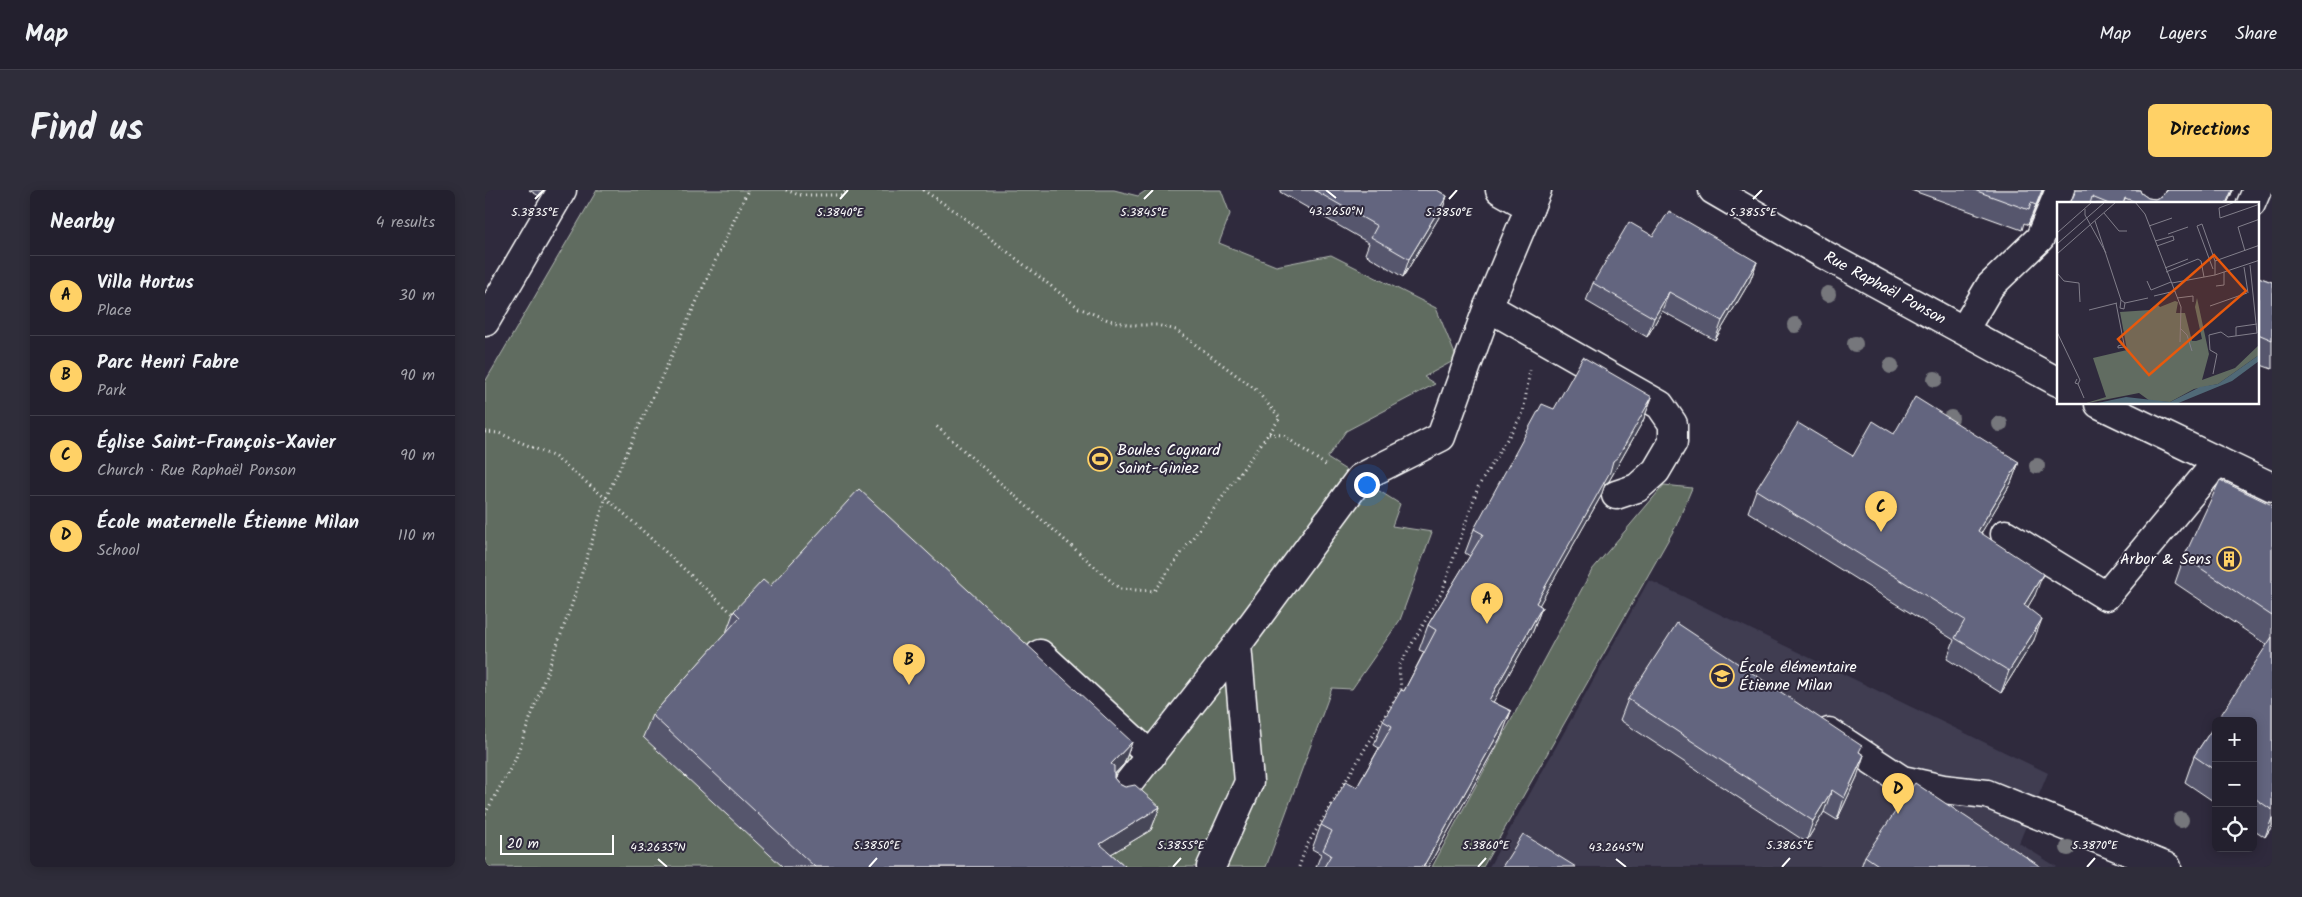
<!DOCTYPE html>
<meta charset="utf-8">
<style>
:root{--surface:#23202e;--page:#2f2d3a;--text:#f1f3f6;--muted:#a3a3aa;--line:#403e4a;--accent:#ffd166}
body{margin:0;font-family:Kalam,sans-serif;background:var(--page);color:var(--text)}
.controls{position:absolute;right:15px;bottom:15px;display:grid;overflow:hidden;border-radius:8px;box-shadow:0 2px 12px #0003}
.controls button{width:45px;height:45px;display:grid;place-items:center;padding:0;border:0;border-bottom:1px solid var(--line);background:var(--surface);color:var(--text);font:25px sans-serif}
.scale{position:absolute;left:15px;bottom:12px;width:114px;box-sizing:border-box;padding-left:5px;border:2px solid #fff;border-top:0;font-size:14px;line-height:18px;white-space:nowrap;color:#fff;-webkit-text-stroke:4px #2f2a3d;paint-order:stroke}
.you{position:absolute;left:881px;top:294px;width:18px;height:18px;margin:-12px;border:4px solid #fff;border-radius:50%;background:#1a73e8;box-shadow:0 0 0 8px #1a73e833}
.badge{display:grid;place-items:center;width:32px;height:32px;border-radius:50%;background:var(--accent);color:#111;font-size:16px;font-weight:700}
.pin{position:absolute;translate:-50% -41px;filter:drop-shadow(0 1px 2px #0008)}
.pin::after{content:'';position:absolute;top:26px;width:18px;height:15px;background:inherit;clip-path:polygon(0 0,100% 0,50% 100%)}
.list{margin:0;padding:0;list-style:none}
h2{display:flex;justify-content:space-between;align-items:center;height:65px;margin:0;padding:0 20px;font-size:21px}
h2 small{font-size:16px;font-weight:400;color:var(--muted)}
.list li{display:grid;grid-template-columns:32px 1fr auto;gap:15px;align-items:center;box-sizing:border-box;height:80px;padding:0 20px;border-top:1px solid var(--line)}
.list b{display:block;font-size:19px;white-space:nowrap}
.list p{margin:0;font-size:16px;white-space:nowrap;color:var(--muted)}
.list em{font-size:16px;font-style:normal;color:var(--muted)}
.icon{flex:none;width:28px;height:28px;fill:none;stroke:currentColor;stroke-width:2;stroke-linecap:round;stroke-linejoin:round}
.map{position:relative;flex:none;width:1787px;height:677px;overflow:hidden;border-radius:8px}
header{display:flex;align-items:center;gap:30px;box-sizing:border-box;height:70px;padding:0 25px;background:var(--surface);border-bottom:1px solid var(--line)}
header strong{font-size:24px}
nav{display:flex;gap:28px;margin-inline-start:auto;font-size:18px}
.intro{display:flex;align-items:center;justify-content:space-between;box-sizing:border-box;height:120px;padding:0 30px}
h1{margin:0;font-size:35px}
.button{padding:12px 22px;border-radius:8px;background:var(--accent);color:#111;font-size:18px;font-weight:700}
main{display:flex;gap:30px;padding:0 30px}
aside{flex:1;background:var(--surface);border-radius:8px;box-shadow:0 2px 12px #0003}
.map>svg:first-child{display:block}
.built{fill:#3f3c51}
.green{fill:#616c61;stroke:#b0b6b0}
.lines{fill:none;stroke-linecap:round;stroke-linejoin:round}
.minor-casing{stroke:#fff;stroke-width:31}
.path{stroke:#fff;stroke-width:3;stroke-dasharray:1 4;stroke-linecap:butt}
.minor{stroke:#2f2a3d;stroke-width:28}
.tree{fill:#76777c}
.wall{fill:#56576d;stroke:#fff}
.shaded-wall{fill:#464759;stroke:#fff}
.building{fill:#64657f;stroke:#fff}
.ticks{fill:none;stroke:#fff;stroke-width:2}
.labels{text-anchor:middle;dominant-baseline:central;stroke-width:4;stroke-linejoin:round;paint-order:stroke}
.street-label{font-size:16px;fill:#fff;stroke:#2f2a3d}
.poi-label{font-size:16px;fill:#fff;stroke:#2f2a3d;text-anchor:start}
.inset-road{fill:none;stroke:#827f8b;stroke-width:1}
.view{fill:#e8590c;fill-opacity:0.15;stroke:#e8590c;stroke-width:2.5}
.inset-edge{fill:none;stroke:#fff;stroke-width:2.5}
.ticks-label{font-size:12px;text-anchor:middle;fill:#fff;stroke:#2f2a3d;stroke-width:4;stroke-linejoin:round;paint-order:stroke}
</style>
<header>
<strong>Map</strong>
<nav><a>Map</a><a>Layers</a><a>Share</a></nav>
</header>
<div class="intro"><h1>Find us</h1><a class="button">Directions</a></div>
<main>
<aside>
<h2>Nearby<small>4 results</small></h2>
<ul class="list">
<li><span class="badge">A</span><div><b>Villa Hortus</b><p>Place</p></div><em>30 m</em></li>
<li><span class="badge">B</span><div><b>Parc Henri Fabre</b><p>Park</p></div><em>90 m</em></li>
<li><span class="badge">C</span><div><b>Église Saint-François-Xavier</b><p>Church · Rue Raphaël Ponson</p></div><em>90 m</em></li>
<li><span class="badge">D</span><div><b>École maternelle Étienne Milan</b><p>School</p></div><em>110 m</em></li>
</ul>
</aside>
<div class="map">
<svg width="1787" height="677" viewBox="0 0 1787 677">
<rect width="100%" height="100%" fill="#2f2a3d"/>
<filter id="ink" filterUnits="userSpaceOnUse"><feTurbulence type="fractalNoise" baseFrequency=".02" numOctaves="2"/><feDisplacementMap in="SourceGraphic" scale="10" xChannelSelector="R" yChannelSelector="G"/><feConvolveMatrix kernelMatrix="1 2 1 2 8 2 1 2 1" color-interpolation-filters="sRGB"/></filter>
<g filter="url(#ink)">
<path class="built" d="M1164,390L1563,583L1534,653L1572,677H1004Z"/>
<path class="green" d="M112,0H629L653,6L662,0H736L745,24L734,53L791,76L846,65L951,118L972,169L939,187L950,194L861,241L842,268L915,314L907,336L947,342L915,430L867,499L847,498L781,677H0V192Z
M1179,295L1207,298L1191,336L998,677H947L1107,380Z"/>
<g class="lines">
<g class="minor-casing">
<g id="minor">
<path d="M1015,0L1045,17"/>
<path id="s1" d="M1228,0L1338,64L1573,192"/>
<path d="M1661,14L1667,0"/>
<path d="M1766,14L1772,0"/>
<path d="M1003,117L1175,215L1188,234V252L1171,281L1152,298L1131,305"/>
<path d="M0,132L77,0"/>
<path d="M1479,140L1505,96L1555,48L1575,0"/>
<path d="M1614,214L1787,297"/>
<path d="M1520,344L1621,406L1733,271"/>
<path d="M555,464L666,566"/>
<path d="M1344,542L1417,590L1458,599L1502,604L1682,677"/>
<path d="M635,604L752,455L875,288L956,247L1003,117L1052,0"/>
<path d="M726,677L764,592L752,455"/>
</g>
</g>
<path class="path" d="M301,0L314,5H356L362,0
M438,0L473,23L594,118L623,130L646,135H672L691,140L770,199L795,228L669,401L635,399L450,235
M0,242L14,243L70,267L134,319L249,425
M784,244L798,245L842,276
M0,624L30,570L87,414L120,310L263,0
M814,677L821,657L916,499L914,476L957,402L993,297L1038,223L1045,180"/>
<use href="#minor" class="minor"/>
</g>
<g class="tree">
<circle cx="1343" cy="104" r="8"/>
<circle cx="1310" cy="135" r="8"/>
<circle cx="1370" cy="154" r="8"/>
<circle cx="1406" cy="176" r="8"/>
<circle cx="1450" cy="189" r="8"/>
<circle cx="1466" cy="228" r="8"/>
<circle cx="1515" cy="234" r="8"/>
<circle cx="1552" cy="276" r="8"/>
<circle cx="1696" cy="630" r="8"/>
<circle cx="1583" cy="658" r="8"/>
</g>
<path class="wall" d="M44,0H57L54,6Z
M796,0H952L962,6L956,24L918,87L880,64L884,53L795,2Z
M1426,0H1558L1543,35L1539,33L1537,40Z
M1590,0H1655L1656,3L1663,8L1670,9L1677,6L1682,0H1748L1742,14H1585Z
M1573,44V52L1571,51Z
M1168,46L1272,72L1265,91L1230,150L1177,121L1162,147L1101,111L1108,93Z
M1773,87L1787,92V179L1773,174Z
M1167,207L1158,231L1124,291L1120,294L1116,306L1054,415L1057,417L1048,441L1008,512L1026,521L1017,545L943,677H831L836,664L827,659L836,635L872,597L894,558L889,555L898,531L919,501L939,462L934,460L943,435L985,366L980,363L989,339L1069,219Z
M1368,266L1534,272L1526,293L1496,343L1550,405L1542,418L1549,450L1516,503L1462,469L1469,450L1263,322L1271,300Z
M1787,315V636L1780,647L1768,639V531L1782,455L1690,393L1699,367Z
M285,396L647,552L639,574L629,585V588L634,594L675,617L666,640L626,664L641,677H298L158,547L167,525L241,443L249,421Z
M1143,509L1375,562L1372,587L1352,630L1339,622L1321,652L1135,530Z
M1731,533V613L1700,592L1709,566Z
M1380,666L1556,677H1376Z"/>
<path class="shaded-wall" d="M1557,0H1558L1543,35Z
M1747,0H1748L1742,14H1741Z
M962,6L956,24L918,87L924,69Z
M1272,72L1265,91L1230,150L1237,131Z
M1184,102L1177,121L1162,147L1169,128Z
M1167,207L1158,231L1124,291L1120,294L1116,306L1042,437L1051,413L1128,271Z
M1534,272L1526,293L1485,362L1493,341Z
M1558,384L1550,405L1531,437L1539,415Z
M1057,417L1048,441L996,534L1004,510Z
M1557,429L1549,450L1516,503L1524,481Z
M1026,521L1017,545L943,677H938Z
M647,552L639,574L618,596L626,574Z
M1379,565L1372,587L1352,630L1359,608Z
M1347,600L1339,622L1321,652L1328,631Z
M675,617L666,640L606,676L615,654Z
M1787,628V636L1780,647Z"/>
<path class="building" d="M829,0H952L962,6L924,69L886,47L892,36Z
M1489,0H1557L1551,15L1546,13L1544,20Z
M1591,0H1655L1656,3L1663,8L1670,9L1677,6L1683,0H1747L1741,14H1656L1640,8L1638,14H1624L1607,7L1605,14H1585Z
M1184,21L1272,72L1237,131L1184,102L1169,128L1108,93L1144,32L1168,46Z
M1773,87L1787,92V150L1773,144Z
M1098,167L1167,207L1133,267L1128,271L1125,282L1051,413L1057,417L1004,510L1026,521L938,677H839L846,665L838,660L847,641L836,635L861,591L872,597L907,536L898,531L916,500L919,501L951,440L943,435L998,344L989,339L1057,214L1069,219Z
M1430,207L1534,272L1493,341L1558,384L1539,415L1557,429L1524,481L1470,448L1480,430L1271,300L1313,233L1368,266L1388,231L1409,244Z
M1735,290L1787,315V426L1699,367Z
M374,299L647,552L626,574L629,576V588L634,594L640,597L650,595L675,617L615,654L641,677H330L167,525L255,427L249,421L278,390L285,396Z
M1192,433L1377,556L1374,562L1379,565L1359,608L1347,600L1328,631L1143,509Z
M1787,447V620L1768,607V531H1732Z
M1731,533V581L1709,566Z
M1430,593L1556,677H1396L1380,666Z
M1038,644L1091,677H1017Z"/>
</g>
<path class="ticks" d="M841,0L851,8M50,9L59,0M355,9L363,0M659,9L668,0M964,9L972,0M1268,9L1277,0M173,669L182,677M1131,669L1141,677M384,677L392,668M688,677L696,668M993,677L1001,668M1297,677L1305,668M1602,677L1610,668"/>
<defs>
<g id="stadium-ring" transform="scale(1.25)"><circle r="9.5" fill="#2f2a3d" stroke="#ffd166" stroke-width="1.5"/><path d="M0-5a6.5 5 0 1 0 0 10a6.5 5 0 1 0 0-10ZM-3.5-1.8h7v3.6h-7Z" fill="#ffd166"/></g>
<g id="building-ring" transform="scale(1.25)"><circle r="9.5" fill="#2f2a3d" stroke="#ffd166" stroke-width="1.5"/><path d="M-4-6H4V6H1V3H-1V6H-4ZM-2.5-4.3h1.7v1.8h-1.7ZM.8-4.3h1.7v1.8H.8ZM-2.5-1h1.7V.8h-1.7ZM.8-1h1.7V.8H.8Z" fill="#ffd166"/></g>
<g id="school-ring" transform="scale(1.25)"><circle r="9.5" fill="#2f2a3d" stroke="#ffd166" stroke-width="1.5"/><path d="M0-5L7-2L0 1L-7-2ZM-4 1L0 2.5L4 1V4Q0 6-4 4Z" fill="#ffd166"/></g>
</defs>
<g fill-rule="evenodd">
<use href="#stadium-ring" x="615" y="269"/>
<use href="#building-ring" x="1744" y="369"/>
<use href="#school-ring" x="1237" y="486"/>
</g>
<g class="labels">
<g class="street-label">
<text stroke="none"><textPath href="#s1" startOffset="198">Rue Raphaël Ponson</textPath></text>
</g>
<g class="poi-label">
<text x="632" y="260">Boules Cognard<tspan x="632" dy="18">Saint-Giniez</tspan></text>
<text x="1726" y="369" text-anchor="end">Arbor &amp; Sens</text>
<text x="1254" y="477">École élémentaire<tspan x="1254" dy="18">Étienne Milan</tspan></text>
</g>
</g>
<g transform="translate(1572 12)">
<rect width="202" height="202" fill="#2f2a3d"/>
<path d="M140,96L152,152L145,178L178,166L202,143V153L161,182L137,187L113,200L93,199L82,191L26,202L49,195L36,156L70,148L63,110L93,108L100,102L103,105L118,99L121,100L119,111H128L135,139H139L145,137L138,105Z" fill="#616c61"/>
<path d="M202,153V159L175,179L119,202H36L69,195L113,200L143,185L161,182Z" fill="#506977"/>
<path class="inset-road" d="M78,0L88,12L124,105L123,140M178,0L162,6L163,16L203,2M28,7V13L49,51M47,11L62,29H70M38,19L64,98L63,106L67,107L68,101L64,98M92,24L115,16M0,31L35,0M111,32L131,25M98,39L116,34L117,38L100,44M0,42L48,0M188,49L181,25L203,17M0,52L59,0M158,59L203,43M187,65L191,91M108,66L131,57M156,67L140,24L145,22L158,59V73M109,70L141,57L144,59L147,75M0,71L7,79L22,81L23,100M90,79L94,88L114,80M115,81L158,73L203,58M159,84L167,83V70M97,94L118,89M120,96L136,94V100M59,101L67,142V145L61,146V144L67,142M68,101L91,96M153,104L190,91M32,108L60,101M123,126L130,133L135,149M0,130L23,178L21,182L18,181L20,177M179,134V125L200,122M156,172L160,152L153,148L152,133L164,130L171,135L200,131L193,63M21,182L27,196"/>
<path class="view" d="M157,53L189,89L92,173L61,137Z"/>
<rect width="202" height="202" class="inset-edge"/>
</g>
<g class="ticks-label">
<text x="851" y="25">43.2650°N</text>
<text x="50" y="26">5.3835°E</text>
<text x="355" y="26">5.3840°E</text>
<text x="659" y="26">5.3845°E</text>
<text x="964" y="26">5.3850°E</text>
<text x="1268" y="26">5.3855°E</text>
<text x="392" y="659">5.3850°E</text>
<text x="696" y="659">5.3855°E</text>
<text x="1001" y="659">5.3860°E</text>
<text x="1305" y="659">5.3865°E</text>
<text x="1610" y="659">5.3870°E</text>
<text x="173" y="661">43.2635°N</text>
<text x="1131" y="661">43.2645°N</text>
</g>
</svg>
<div class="controls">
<button>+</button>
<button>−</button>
<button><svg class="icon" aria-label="locate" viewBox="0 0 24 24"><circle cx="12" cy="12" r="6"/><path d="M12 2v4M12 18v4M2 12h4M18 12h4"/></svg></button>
</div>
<div class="scale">20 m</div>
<div class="you"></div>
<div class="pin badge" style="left:1002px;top:434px">A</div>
<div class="pin badge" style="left:424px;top:495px">B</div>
<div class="pin badge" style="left:1396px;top:342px">C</div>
<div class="pin badge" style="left:1413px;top:624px">D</div>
</div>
</main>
